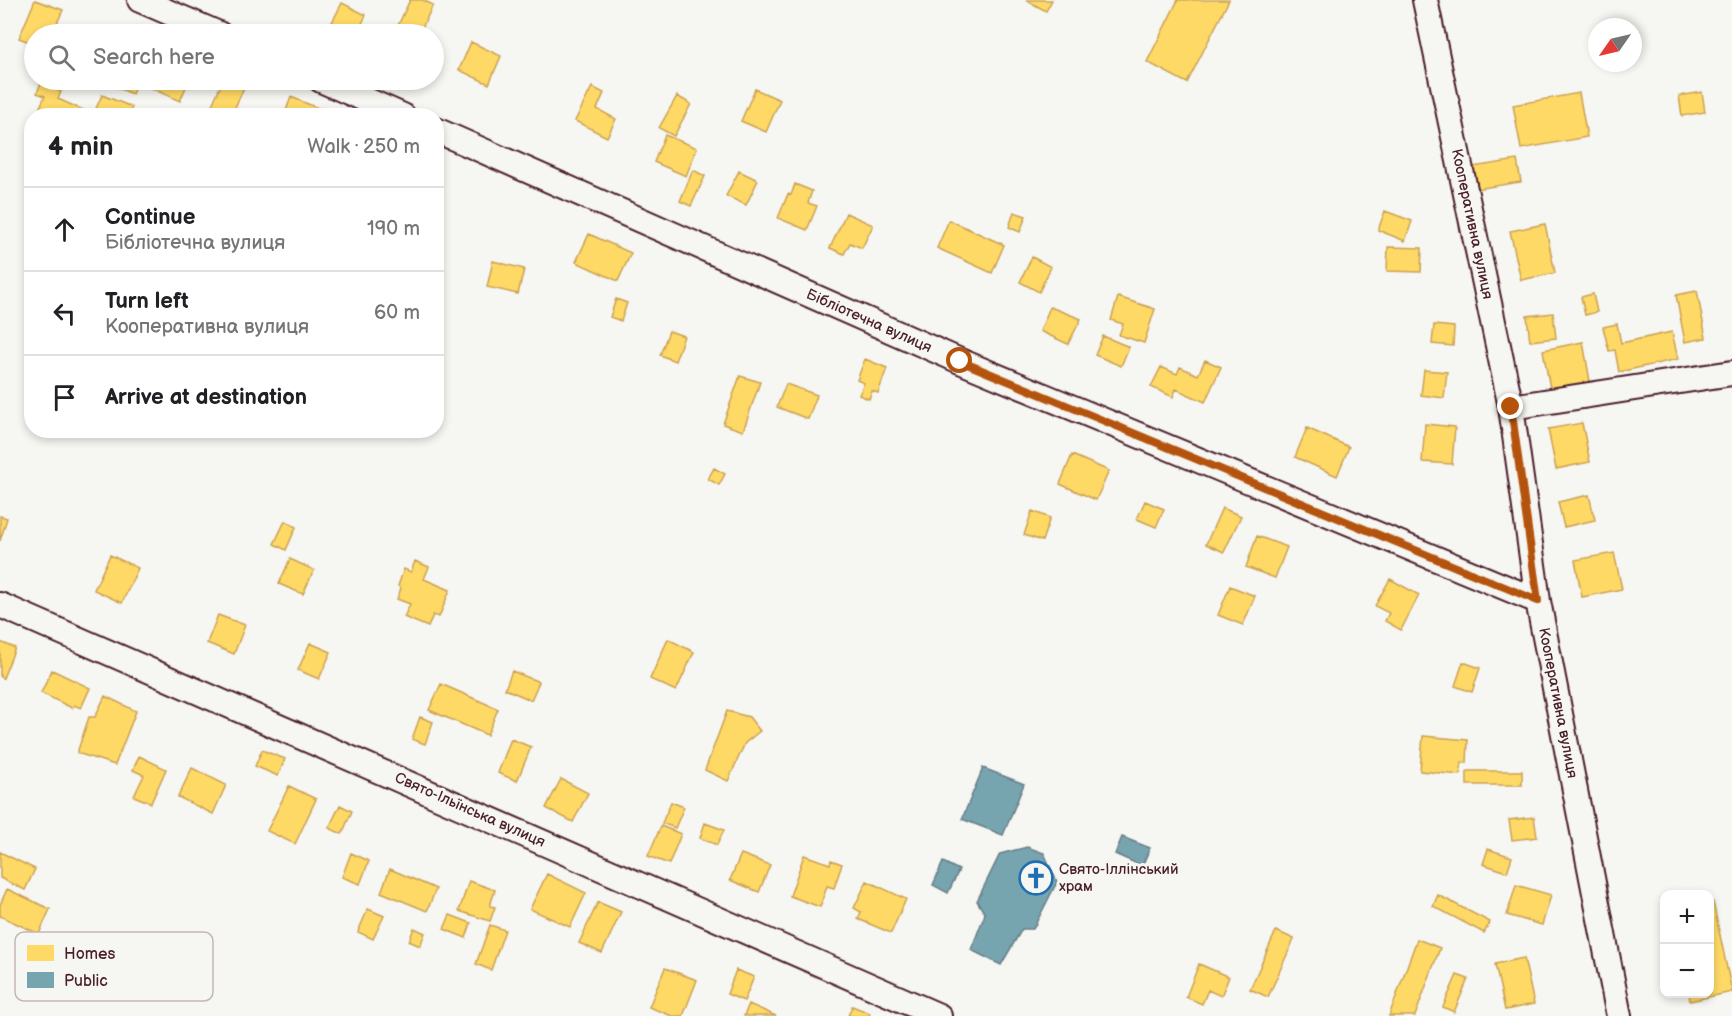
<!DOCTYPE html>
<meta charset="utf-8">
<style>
:root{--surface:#fff;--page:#f2f2f2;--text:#202124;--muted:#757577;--line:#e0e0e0}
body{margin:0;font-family:"Balsamiq Sans",sans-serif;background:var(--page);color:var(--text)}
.controls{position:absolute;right:18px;bottom:18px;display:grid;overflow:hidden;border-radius:12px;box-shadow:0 3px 9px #0003}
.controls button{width:54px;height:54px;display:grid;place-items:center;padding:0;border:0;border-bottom:2px solid var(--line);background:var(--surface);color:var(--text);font:30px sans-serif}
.compass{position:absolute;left:1588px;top:18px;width:54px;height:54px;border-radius:50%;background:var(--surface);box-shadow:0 3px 9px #0003;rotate:236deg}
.stop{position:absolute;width:18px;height:18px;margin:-14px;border:4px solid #b45309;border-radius:50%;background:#fff}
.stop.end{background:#b45309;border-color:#fff;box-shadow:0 2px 6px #0008}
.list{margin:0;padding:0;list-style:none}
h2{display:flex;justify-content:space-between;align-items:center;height:78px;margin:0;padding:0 24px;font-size:26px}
h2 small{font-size:20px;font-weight:400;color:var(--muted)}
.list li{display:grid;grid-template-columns:39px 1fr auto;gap:18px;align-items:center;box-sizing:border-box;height:84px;padding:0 24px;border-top:2px solid var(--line)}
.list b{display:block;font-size:22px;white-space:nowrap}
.list p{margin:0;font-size:20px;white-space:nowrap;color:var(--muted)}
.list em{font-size:20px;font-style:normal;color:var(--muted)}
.icon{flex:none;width:33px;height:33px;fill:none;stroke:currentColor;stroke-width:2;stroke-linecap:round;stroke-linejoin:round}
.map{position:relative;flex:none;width:1732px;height:1016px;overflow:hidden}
.search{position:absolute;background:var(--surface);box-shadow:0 3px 9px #0003;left:24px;top:24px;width:420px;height:66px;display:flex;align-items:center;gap:15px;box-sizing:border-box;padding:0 21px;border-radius:33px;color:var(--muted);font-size:22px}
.panel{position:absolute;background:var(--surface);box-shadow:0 3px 9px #0003;left:24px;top:108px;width:420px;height:330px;border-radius:24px}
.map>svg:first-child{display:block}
.homes{fill:#ffd966;stroke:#c9a154;stroke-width:1.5}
.public{fill:#76a5af;stroke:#697d87;stroke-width:1.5}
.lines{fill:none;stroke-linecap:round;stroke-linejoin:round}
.street-casing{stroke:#4a1f2b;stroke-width:28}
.street{stroke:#f6f6f2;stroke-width:24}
.route{stroke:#b45309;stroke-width:8}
.labels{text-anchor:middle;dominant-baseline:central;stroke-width:6;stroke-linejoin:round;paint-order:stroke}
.street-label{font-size:15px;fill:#4a1f2b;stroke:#f6f6f2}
.poi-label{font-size:15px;fill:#4a1f2b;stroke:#f6f6f2;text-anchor:start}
.key{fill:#f6f6f2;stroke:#c2b6b6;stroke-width:1.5}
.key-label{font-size:16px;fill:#4a1f2b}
</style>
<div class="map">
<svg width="1732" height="1016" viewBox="0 0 1732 1016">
<rect width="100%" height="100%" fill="#f6f6f2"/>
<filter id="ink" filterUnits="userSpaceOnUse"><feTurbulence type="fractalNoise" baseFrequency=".0167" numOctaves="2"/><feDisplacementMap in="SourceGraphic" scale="12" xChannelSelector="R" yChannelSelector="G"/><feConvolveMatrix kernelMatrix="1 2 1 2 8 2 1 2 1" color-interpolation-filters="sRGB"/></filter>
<g filter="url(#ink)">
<path class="homes" d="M35,0L63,10L52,34H34V44L19,38Z
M410,0H423L433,5L419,34H394Z
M1026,0H1052L1046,11Z
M1178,0H1229L1187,83L1147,62Z
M342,3L366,15L357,34H326Z
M471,42L501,56L489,84L459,70Z
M111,80H138L132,94L109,84Z
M146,80H189L180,101L144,85Z
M223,80H238L246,83L232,114L212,105Z
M41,83L61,92L58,99L88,112L86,116H47L49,111L40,107L45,96L37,93Z
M592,87L604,93L597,109L616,119L607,137L575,121Z
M755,89L780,100L766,132L741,121Z
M1702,92L1705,112L1682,116L1679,96Z
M1579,93L1587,137L1521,149L1513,105Z
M102,95L132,107L128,116L94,113Z
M677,96L691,104L674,136L659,128Z
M291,97L320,109L317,116H284Z
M665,135L697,148L686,176L654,162Z
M1517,160L1521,182L1476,189L1472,167Z
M693,170L705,176L691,206L680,201Z
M739,171L758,180L746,205L726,196Z
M795,184L812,191L808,203L817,206L807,230L778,218L788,194L791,195Z
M1385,211L1412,221L1405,241L1378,230Z
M1014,212L1026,216L1020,232L1009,227Z
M846,213L873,225L862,248L850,243L844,254L830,248Z
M949,220L1004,245L992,273L937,248Z
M1545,224L1555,273L1521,280L1510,231Z
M589,234L631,253L618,281L576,262Z
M1388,247L1422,248L1421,272L1387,271Z
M1032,257L1051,267L1039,292L1020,282Z
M493,261L524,269L518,294L487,287Z
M1697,291L1706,338L1685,342L1676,295Z
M1593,294L1597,312L1585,315L1581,297Z
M1118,297L1155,309L1144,343L1119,335L1123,324L1111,320Z
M616,299L627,303L621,321L610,317Z
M1050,307L1081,319L1068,344L1040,331Z
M1553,313L1556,338L1530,341L1527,316Z
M1617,324L1621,343L1672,332L1678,359L1619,372L1615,350L1609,351L1603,327Z
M1434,325L1454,327L1453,346L1432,344Z
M669,331L684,336L675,361L660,355Z
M1103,336L1129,347L1121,366L1095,355Z
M1583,342L1591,387L1551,394L1543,350Z
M865,359L887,368L878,393L872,391L869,399L859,395L864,383L857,380Z
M1205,360L1221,367L1205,402L1176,389L1173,397L1151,387L1161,367L1177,374L1180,367L1198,375Z
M1424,370L1447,372L1444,398L1421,395Z
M740,376L760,382L743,431L723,424Z
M786,384L817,395L808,419L777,407Z
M1582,423L1590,462L1556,469L1548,429Z
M1425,424L1455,427L1452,464L1422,462Z
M1307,428L1349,447L1337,476L1295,457Z
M1072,455L1109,471L1096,500L1060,484Z
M714,468L725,474L719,485L708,479Z
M1589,495L1595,520L1564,527L1558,502Z
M1145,501L1164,509L1156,527L1137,519Z
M1222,508L1241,516L1224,552L1206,544Z
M1032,511L1050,518L1042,541L1024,535Z
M0,516L7,518L0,541Z
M285,521L296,527L286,550L274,544Z
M1257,536L1287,547L1275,578L1246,567Z
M1614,553L1622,589L1582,597L1575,560Z
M110,555L138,568L122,603L94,590Z
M290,559L314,570L303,594L279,584Z
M415,561L429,567L424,579L450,590L439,617L433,615L428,627L404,617L410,604L397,599L401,588L398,586L404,569L411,572Z
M1390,579L1419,595L1401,630L1385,621L1389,613L1375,606Z
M1230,586L1255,596L1243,625L1218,615Z
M218,615L245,625L234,654L207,643Z
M668,639L694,652L676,691L650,679Z
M0,642L15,648L3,678L0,676Z
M310,643L331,652L319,679L298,670Z
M1463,662L1480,668L1472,692L1455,686Z
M52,670L90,688L81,708L74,705L72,708L41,693Z
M512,671L539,682L531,700L505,689Z
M441,684L498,709L487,735L429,710Z
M105,696L136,711L115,765L77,753L89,717H95Z
M727,711L749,717L760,731L745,743L728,781L705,770Z
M420,717L433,722L425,744L412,739Z
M1423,736L1468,740L1467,763L1462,762L1460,775L1420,771Z
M511,739L531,747L517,781L498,773Z
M262,750L285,759L278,776L255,766Z
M139,756L166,769L151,803L134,796L144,775L133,770Z
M192,768L226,785L213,814L178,797Z
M1467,771H1522V785H1467Z
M561,779L588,793L573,822L546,808Z
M289,786L316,799L295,844L267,831Z
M671,802L684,807L675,828L662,823Z
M340,805L352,811L342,834L329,828Z
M1534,817L1537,837L1512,840L1509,820Z
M705,823L724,830L717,845L700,838Z
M661,826L681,834L669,864L648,856Z
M1488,849L1512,857L1507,872L1483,864Z
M0,852L35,869L25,890L0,878Z
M351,853L369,861L360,884L342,877Z
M741,854L770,865L759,892L730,880Z
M804,855L830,864L831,860L842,864L834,888L827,886L820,907L790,896Z
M390,869L436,889L427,911L381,892Z
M547,874L586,893L570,927L530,909Z
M469,881L495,890L490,906L495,907L490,921L459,911Z
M867,881L906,899L891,933L858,919L861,912L854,908Z
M1516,885L1551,895L1542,925L1507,915Z
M7,889L50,909L39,934L0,916V905Z
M1438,895L1490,922L1484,933L1433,906Z
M598,902L621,912L602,953L579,943Z
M1710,902H1713L1732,992L1690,1001L1689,994H1710Z
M368,909L384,916L373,939L358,932Z
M450,915L471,923L466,938L444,929Z
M490,925L505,930L491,970L476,964Z
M414,928L425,933L420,946L409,941Z
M1276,931L1294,939L1268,997L1250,989Z
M1417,939L1440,948L1415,1016H1389Z
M1524,958L1534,1004L1505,1010L1495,964Z
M1199,964L1229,977L1221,996L1208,990L1202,1004L1186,997Z
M665,968L697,980L683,1016H672L649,1007Z
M736,970L754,977L744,1001L727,994Z
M1457,975L1468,979L1454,1012L1443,1007Z
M749,1004L776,1016H744Z
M852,1006L870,1013L869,1016H848Z"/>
<path class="public" d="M983,768L1024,784L1003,835L962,819Z
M1122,837L1150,848L1142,866L1115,854Z
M1027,847L1044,853L1057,882L1033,929H1022L1001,965L971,950L985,914L977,901L1000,854Z
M943,862L959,870L948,893L933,885Z"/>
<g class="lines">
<g class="street-casing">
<path id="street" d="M140,0L219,34
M1425,0L1511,407L1538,601L1619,1016
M321,80L403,116
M436,130L960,361L1538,601
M1511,407L1732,373
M0,605L939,1016"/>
</g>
<use href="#street" class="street"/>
</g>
</g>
<g class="lines" filter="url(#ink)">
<path class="route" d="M960,361L1538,601L1511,407"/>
</g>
<defs>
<g id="church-ring" transform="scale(1.725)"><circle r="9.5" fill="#f6f6f2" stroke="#1f6fb2" stroke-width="1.5"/><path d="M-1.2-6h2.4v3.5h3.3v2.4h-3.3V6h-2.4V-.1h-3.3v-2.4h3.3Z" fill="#1f6fb2"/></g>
</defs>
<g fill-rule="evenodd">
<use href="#church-ring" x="1036" y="878"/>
</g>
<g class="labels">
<g class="street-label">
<text transform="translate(1472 224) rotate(78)">Кооперативна вулиця</text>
<text transform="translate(869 321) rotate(24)">Бібліотечна вулиця</text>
<text transform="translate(1558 703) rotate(79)">Кооперативна вулиця</text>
<text transform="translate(470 810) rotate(24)">Свято-Ільїнська вулиця</text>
</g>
<g class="poi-label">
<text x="1059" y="869">Свято-Іллінський<tspan x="1059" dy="17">храм</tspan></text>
</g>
</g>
<rect x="15" y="932" width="198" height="69" rx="9" class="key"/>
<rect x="27" y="945" width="27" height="16" fill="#ffd966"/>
<rect x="27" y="972" width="27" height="16" fill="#76a5af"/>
<g class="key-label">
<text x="64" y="959">Homes</text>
<text x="64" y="986">Public</text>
</g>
</svg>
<div class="controls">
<button>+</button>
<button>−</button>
</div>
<svg class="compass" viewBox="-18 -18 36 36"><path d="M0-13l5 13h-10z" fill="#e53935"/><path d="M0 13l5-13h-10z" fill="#757577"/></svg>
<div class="stop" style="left:960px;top:361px"></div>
<div class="stop end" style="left:1511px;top:407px"></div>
<div class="search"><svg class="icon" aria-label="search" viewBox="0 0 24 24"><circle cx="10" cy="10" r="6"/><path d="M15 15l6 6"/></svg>Search here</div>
<section class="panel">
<h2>4 min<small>Walk · 250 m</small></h2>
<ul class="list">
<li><svg class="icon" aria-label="ahead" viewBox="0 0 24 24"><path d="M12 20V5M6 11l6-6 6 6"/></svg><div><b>Continue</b><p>Бібліотечна вулиця</p></div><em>190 m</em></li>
<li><svg class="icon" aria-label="left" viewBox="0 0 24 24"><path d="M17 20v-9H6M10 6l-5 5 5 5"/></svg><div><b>Turn left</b><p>Кооперативна вулиця</p></div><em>60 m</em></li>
<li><svg class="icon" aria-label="arrive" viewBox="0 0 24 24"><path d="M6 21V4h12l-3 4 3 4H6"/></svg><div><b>Arrive at destination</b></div></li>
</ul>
</section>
</div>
